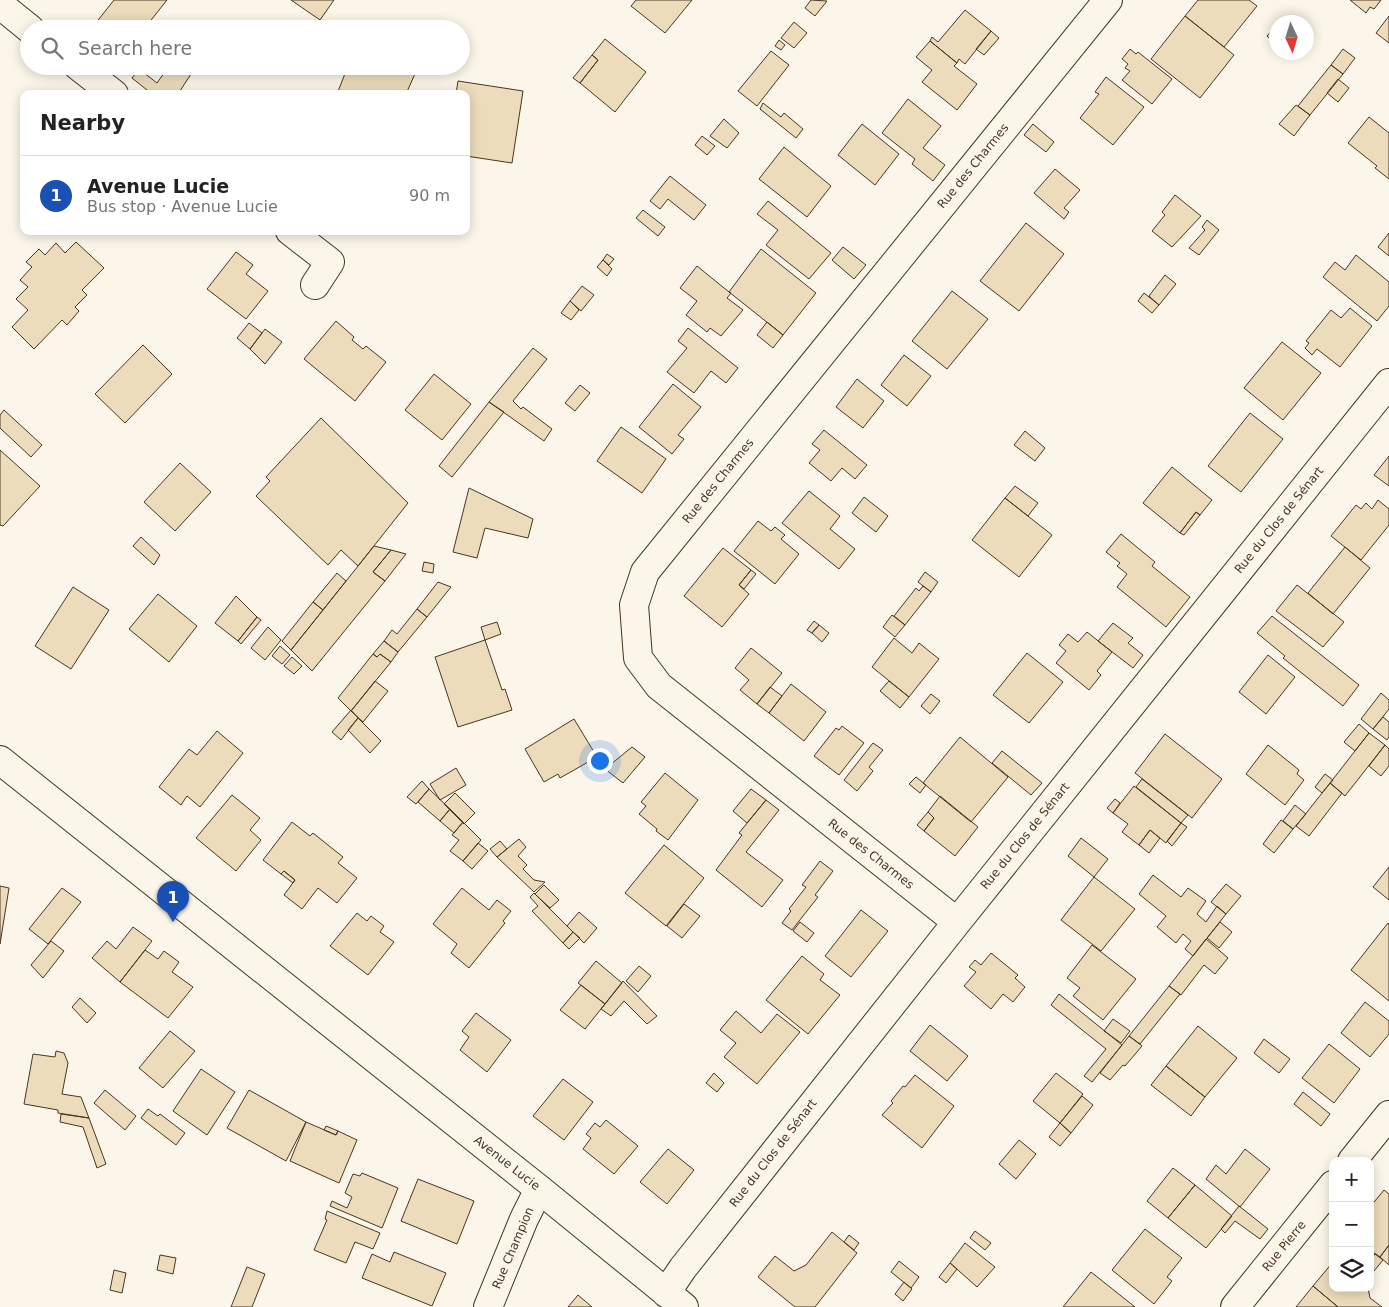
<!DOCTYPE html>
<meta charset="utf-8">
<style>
:root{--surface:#fff;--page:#f2f2f2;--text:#222;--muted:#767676;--line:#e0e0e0;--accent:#c62828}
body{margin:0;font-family:"DejaVu Sans",sans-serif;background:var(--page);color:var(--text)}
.controls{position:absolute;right:15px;bottom:15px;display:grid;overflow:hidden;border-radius:10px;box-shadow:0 2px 12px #0003}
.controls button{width:45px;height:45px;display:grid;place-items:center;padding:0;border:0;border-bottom:1px solid var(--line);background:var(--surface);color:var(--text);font:25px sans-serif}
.compass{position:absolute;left:1269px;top:15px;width:45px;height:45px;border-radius:50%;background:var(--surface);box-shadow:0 2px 12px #0003;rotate:176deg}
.you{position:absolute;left:599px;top:760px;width:18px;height:18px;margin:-12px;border:4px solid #fff;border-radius:50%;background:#1a73e8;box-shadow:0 0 0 8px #1a73e833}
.badge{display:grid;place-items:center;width:32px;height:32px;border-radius:50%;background:var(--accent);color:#fff;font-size:16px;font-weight:700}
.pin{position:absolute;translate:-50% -41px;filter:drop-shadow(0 1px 2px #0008)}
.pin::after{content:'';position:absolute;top:26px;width:18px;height:15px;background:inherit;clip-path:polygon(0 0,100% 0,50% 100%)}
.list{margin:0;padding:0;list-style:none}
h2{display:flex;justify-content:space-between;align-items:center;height:65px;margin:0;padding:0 20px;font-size:21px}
h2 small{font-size:16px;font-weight:400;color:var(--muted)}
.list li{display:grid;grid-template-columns:32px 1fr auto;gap:15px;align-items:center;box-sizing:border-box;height:80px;padding:0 20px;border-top:1px solid var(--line)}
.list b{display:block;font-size:19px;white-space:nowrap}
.list p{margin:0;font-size:16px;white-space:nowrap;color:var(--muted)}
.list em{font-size:16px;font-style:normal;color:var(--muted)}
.icon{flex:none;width:28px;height:28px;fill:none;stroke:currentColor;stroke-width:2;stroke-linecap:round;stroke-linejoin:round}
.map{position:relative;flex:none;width:1389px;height:1307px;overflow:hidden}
.search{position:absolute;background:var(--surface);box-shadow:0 2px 12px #0003;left:20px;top:20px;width:450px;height:55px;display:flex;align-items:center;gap:12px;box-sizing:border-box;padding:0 18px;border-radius:28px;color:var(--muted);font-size:19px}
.panel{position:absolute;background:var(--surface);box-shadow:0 2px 12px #0003;left:20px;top:90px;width:450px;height:145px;border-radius:10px}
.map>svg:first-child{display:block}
.building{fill:#ecdcbc;stroke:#4a3520}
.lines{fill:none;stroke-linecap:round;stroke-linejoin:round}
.street-casing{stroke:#4a3520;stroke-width:30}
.street{stroke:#fbf6e9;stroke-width:28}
.labels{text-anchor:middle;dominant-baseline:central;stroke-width:4;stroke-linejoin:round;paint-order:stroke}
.street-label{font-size:12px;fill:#4a3520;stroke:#fbf6e9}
</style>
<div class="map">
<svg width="1389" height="1307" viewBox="0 0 1389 1307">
<rect width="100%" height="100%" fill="#fbf6e9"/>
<path class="building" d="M114,0H167L144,29H91Z
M291,0H334L320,20Z
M636,0H692L665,33L631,6Z
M811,0L827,1L815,16L805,8Z
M1198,0H1249L1257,6L1224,47L1185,16Z
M1350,0H1381L1374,9L1370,7L1366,13Z
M965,10L991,31L965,64L959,59L957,63L930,41L932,37L938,42Z
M1185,16L1234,55L1200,98L1151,59Z
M1389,16V43L1376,33Z
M794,22L807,33L794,48L781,38Z
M1276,26V44L1267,36Z
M991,31L999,38L984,55L976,49Z
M605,39L646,72L615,112L580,83L598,60L592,55Z
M779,40L785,45L781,50L775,46Z
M930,41L957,63L954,66L977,84L957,110L922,82L932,70L916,57Z
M1130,49L1136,54L1138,52L1172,79L1152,104L1122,80L1130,71L1125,68L1128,64L1122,59Z
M1343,49L1355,58L1343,74L1331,65Z
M771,51L789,65L757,106L738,91Z
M592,55L598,60L580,83L573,78Z
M1331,65L1343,74L1310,115L1298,106Z
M169,66H187L193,71L178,94H152L132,78L139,69L157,83Z
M348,66H415L418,67L406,94H364L360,92L359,94H337Z
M1106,77L1144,107L1113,145L1080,118L1099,94L1095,92Z
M1338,79L1349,88L1338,102L1327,93Z
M458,81L523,91L512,163L466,156V94H456Z
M908,99L941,126L923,148L945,165L933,181L912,164L915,159L882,133Z
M763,103L781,117L784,113L803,129L796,138L760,109Z
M1296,105L1310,115L1294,136L1279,124Z
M1369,117L1389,133V179L1375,168L1377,166L1348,143Z
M724,119L739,133L727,148L710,136Z
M862,124L899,154L875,185L838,155Z
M1033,124L1054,142L1046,152L1024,135Z
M702,136L715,146L707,155L695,145Z
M784,147L831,186L807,217L759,179Z
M1055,169L1080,190L1064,208L1069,212L1064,219L1034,193Z
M670,176L706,205L694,220L668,199L660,209L650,201Z
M1175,195L1201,216L1172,247L1152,231L1165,215L1162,212Z
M768,201L831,253L809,279L766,245L778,230L757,214Z
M643,210L665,227L658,236L636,218Z
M1207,220L1219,230L1199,255L1189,248L1205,230L1202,227Z
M1026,223L1064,254L1019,311L980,281Z
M1389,233V256L1378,247Z
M76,242L104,268L82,290L87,295L75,307L79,311L67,325L62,320L34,349L12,327L28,310L16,299L28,287L20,280L32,267L26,262L39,249L45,255L56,243L65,253Z
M843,247L866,265L854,279L832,260Z
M761,249L816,293L783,335L729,292Z
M236,252L253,265L246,274L268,291L246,319L207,289Z
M607,254L614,259L609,265L603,260Z
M1356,255L1389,282V306L1377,321L1323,277L1335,262L1345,270Z
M603,260L612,269L607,276L597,267Z
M697,266L729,292L731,293L727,298L743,310L721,336L710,328L707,332L686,315L697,301L680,288Z
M1165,275L1176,284L1159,305L1149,296Z
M582,286L594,295L581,311L570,301Z
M952,291L988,319L947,369L912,341Z
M1144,293L1159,305L1152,313L1138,301Z
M570,301L579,310L571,320L561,313Z
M1350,308L1372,326L1340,367L1317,349L1312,355L1305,348L1309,343L1306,341L1331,310L1341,318Z
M336,321L354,337L352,340L363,349L366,346L386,362L355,401L304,359Z
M767,322L783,335L773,348L757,335Z
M249,323L262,333L250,349L237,338Z
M688,328L738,368L726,383L711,371L694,393L667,372L687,348L678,341Z
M265,329L282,342L265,364L250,349Z
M1282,342L1321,373L1283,420L1244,388Z
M143,345L172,374L125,423L95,394Z
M533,348L547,359L513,401L521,409L523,407L552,429L544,441L489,402Z
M904,355L931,376L907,406L881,385Z
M434,374L471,404L442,440L405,410Z
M857,379L884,401L863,428L836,407Z
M673,384L701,407L678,435L684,439L672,454L639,427Z
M580,385L590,393L575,411L565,403Z
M489,402L504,412L452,477L439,466Z
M4,410L42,445L31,457L0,428V415Z
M1250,413L1283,439L1241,492L1208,466Z
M321,418L408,503L358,566L341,550L328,565L256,496L270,481L266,477Z
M621,427L666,459L642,493L597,461Z
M824,430L867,465L855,479L842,468L831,481L809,463L820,450L812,444Z
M1025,431L1045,448L1035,461L1014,445Z
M0,450L40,486L3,526L0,525Z
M1389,456V486L1374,475Z
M180,463L211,492L175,531L144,502Z
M1172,467L1212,500L1200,515L1196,512L1180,533L1143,503Z
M1015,486L1038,503L1028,516L1005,498Z
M469,488L533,519L528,538L485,528L477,558L453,552Z
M809,491L840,516L830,529L855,549L839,569L782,523Z
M864,497L888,516L876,532L852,513Z
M1005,498L1052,535L1019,577L972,540Z
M1378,500L1389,509V525L1361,560L1331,536L1356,505L1361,509L1366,503L1372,509Z
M1196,512L1200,515L1184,535L1180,533Z
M758,521L771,531L775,527L785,535L781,539L799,554L775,584L734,551Z
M1121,534L1155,562L1152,566L1190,597L1166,627L1117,587L1127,574L1117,566L1120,563L1106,552Z
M141,537L160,555L154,565L133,546Z
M374,546L391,550L373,572L385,581L312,671L291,650Z
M1345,547L1370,568L1333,614L1308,593Z
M723,548L751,570L739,585L749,594L722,627L684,596Z
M391,550L406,554L385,581L373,572Z
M424,562L434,564L433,573L422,571Z
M751,570L756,574L744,589L739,585Z
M925,572L938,582L931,592L918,582Z
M337,573L346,581L323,610L313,602Z
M438,582L451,587L427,617L417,609Z
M1297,585L1344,622L1323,647L1276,611Z
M923,586L931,592L905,625L894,616L916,588L919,591Z
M73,587L109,610L71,669L35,646Z
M158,594L197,626L169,662L129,629Z
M236,596L257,617L238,641L215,623Z
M313,602L323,610L291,650L282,641Z
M417,609L427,617L398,652L384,641L392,630L397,634Z
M892,615L905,625L895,637L883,627Z
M1272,616L1359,685L1343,706L1283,658L1285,656L1257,633Z
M257,617L261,620L241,644L238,641Z
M814,621L819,625L812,633L807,630Z
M497,622L501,634L485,640L481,627Z
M1113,623L1133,638L1128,643L1143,655L1133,668L1098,641Z
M819,625L829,633L822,642L812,633Z
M268,627L281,640L265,660L251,648Z
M1087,632L1112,652L1097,671L1101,675L1089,690L1056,663L1066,651L1059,645L1068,634L1078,642Z
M894,638L912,653L919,643L939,659L909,697L872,667Z
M485,640L502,690L505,689L512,710L458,727L435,657Z
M384,641L398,652L391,662L380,654L377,657L373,654Z
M280,646L290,655L282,664L272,656Z
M751,648L782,673L757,704L740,690L749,680L735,668Z
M1027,653L1063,682L1029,723L993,695Z
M373,654L377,657L380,654L391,662L351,711L338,698Z
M1268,655L1295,677L1266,714L1239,692Z
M292,657L302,666L294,674L284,666Z
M375,681L388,691L363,722L351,711Z
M889,681L909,697L900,708L880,691Z
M791,684L826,712L804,741L769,713Z
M770,687L782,696L769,713L757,704Z
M1381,693L1389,700V709L1373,729L1361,719Z
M931,694L940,701L930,714L921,706Z
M351,710L358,718L341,740L332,732Z
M1383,717L1389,722V737L1387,740L1373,729Z
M358,718L381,741L370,753L348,730Z
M574,719L597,757L560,778L558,774L544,782L525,749Z
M1359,724L1369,733L1355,751L1344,742Z
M842,726L864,743L839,775L814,756L836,728L839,730Z
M217,731L243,753L200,807L187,796L181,805L159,787L189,749L197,755Z
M1369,733L1385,745L1345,796L1330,783Z
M1165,734L1222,779L1192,818L1135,773Z
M960,737L1008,777L971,822L923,783Z
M873,743L883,750L869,767L873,771L857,791L844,780Z
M1268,745L1299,770L1297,774L1304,780L1285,805L1246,774Z
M1385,745L1389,749V766L1381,776L1369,766Z
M632,747L645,757L623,783L605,769Z
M1002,751L1042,783L1031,795L992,763Z
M456,768L466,785L440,800L430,784Z
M665,773L698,800L668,840L656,831L657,829L639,814L646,806L641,802Z
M1325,774L1333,780L1322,793L1315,787Z
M916,777L926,785L920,793L909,784Z
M1142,779L1188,815L1181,823L1136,787Z
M422,781L429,789L416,804L407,797Z
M1330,783L1342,793L1309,836L1296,826Z
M1134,786L1181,823L1166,843L1150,830L1139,845L1122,832L1128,824L1113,813Z
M429,789L450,809L440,821L418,802Z
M751,789L766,800L747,823L733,811Z
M455,793L475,813L464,824L444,804Z
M232,795L260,818L250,830L261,840L236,871L196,838Z
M940,796L978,827L955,856L924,831L934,818L928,812Z
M1115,799L1120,803L1113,813L1107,808Z
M766,800L779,810L746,852L783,880L762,907L716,870L742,835L739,833Z
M1295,805L1306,814L1293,829L1283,821Z
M450,809L463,822L454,833L440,821Z
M928,812L934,818L924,831L917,825Z
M1281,820L1293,829L1274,853L1263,844Z
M292,822L310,836L313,833L343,857L338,863L357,878L337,903L318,888L302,909L284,895L295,880L284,871L281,874L263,860Z
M463,822L481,840L463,861L450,851L459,840L452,835Z
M1181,823L1187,827L1172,846L1167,841Z
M1150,830L1160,838L1149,853L1139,845Z
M1081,838L1108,859L1094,877L1068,856Z
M519,839L526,847L518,856L527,865L523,869L534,880L545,882L534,892L497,857Z
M500,841L507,849L497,857L490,849Z
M478,843L488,851L472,869L463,861Z
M664,845L704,878L666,926L625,893Z
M820,861L833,871L815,895L818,897L792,930L782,923L791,911L789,909L806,887L802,885Z
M1389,867V900L1373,887Z
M284,871L295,880L293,883L281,874Z
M1153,875L1181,897L1188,888L1206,901L1197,914L1206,922L1217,906L1226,914L1193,956L1185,949L1191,941L1183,934L1176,943L1157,927L1166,916L1139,894Z
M1094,877L1135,909L1101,951L1061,920Z
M1226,884L1241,896L1226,914L1211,902Z
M544,885L559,900L550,908L535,894Z
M0,886L9,888L0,944Z
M62,888L81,902L48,944L29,929Z
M462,888L489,910L497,900L511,911L503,921L505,923L469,968L451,953L457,944L433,924Z
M534,893L573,932L563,943L532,911L538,906L530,897Z
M684,904L700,916L682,938L667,926Z
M861,910L888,931L851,977L825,956Z
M579,912L597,928L584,943L567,926Z
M357,913L367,921L371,916L384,926L380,932L394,942L368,975L330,946Z
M800,922L814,933L807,942L793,931Z
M1220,922L1232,932L1219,948L1207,938Z
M1388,923L1389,924V1001L1351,970Z
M133,927L152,941L120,982L92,958L107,941L116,949Z
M573,932L580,938L569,949L563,943Z
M1206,939L1228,958L1215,974L1204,965L1181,995L1169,986Z
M51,941L64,951L43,978L31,965Z
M1092,945L1136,979L1103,1020L1073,996L1080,988L1067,978Z
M145,950L158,959L164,951L179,962L172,972L193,987L168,1018L120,982Z
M991,953L1018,975L1015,978L1025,987L1013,1002L1003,994L991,1009L964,986L976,972L969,967L975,960L981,965Z
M802,956L824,974L820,980L840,995L808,1034L766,1000Z
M596,961L622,983L605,1004L578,983Z
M639,966L651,976L638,992L626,981Z
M623,981L657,1016L647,1024L624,1001L611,1016L601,1009Z
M581,985L605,1004L585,1029L560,1010Z
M1169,986L1180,994L1140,1044L1129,1036Z
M1059,994L1122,1045L1092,1082L1084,1076L1106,1049L1051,1005Z
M80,998L96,1013L87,1023L72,1007Z
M1365,1002L1389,1021V1034L1370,1057L1341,1033Z
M736,1011L761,1033L777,1014L800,1032L757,1084L724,1057L736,1043L720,1030Z
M476,1013L511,1040L487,1072L460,1050L469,1037L462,1031Z
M1113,1019L1130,1031L1121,1043L1104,1031Z
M930,1025L968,1056L947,1081L910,1051Z
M1198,1026L1237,1058L1205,1097L1166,1066Z
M170,1031L195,1051L163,1088L139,1068Z
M1129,1036L1142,1046L1125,1066L1123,1065L1110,1080L1100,1073Z
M1264,1039L1290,1059L1279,1073L1254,1053Z
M1329,1044L1360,1069L1334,1103L1302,1078Z
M56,1051L64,1053L68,1063L62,1094L81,1097L89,1118L58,1113V1110L24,1104L33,1054L55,1057Z
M1166,1066L1205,1097L1191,1116L1151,1085Z
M201,1069L235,1092L207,1135L173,1111Z
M714,1073L724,1083L717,1092L706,1083Z
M1056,1073L1083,1094L1060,1123L1033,1101Z
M915,1075L954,1106L922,1148L882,1115L893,1103L891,1101L903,1086L905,1087Z
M563,1079L593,1102L564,1140L533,1116Z
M105,1090L136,1116L125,1130L94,1103Z
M249,1090L306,1122L286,1161L227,1128Z
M1303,1092L1330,1114L1321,1126L1294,1104Z
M1082,1096L1093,1105L1071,1133L1060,1123Z
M148,1109L158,1116L160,1114L185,1133L176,1145L141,1118Z
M61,1114L89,1118L106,1164L97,1168L83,1127L60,1122Z
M606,1120L638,1146L614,1174L583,1149L591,1138L586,1134L595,1123L600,1127Z
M306,1122L336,1135L338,1131L357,1140L339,1183L290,1161Z
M1060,1123L1071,1133L1060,1146L1049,1137Z
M326,1126L338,1131L336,1135L324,1130Z
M1019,1140L1036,1154L1016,1179L999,1164Z
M668,1149L694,1170L667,1204L640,1182Z
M1245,1149L1270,1169L1240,1207L1206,1179L1216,1165L1226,1174Z
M1173,1168L1195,1185L1168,1218L1147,1201Z
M362,1173L398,1188L382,1228L330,1206L332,1201L347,1208L352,1197L345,1193L353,1174L360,1176Z
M418,1179L474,1201L457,1244L401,1221Z
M1195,1185L1232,1216L1206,1248L1168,1218Z
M1384,1190L1389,1194V1245L1380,1257L1370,1250V1207Z
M1239,1206L1268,1229L1260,1239L1235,1221L1225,1233L1221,1229Z
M327,1211L380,1233L373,1249L355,1242L346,1263L314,1250L327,1220L325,1219Z
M1145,1229L1182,1258L1167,1277L1172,1281L1154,1304L1112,1270Z
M975,1231L991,1243L985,1250L970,1238Z
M832,1232L857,1253L815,1307H795L758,1277L775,1256L794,1271L806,1265Z
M849,1235L859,1243L854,1250L844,1242Z
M965,1243L995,1267L977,1287L950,1263Z
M1389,1245V1265L1380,1257Z
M394,1252L446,1273L432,1306L362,1278L372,1254L390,1262Z
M1375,1254L1383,1260L1374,1271L1370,1268V1260Z
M160,1255L176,1258L173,1274L157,1270Z
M899,1261L919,1277L911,1288L891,1272Z
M1333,1262V1288H1368L1370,1298L1382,1307H1338L1313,1286Z
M950,1263L957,1269L946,1283L939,1277Z
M247,1267L265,1274L252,1307H231Z
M114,1270L126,1273L122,1293L110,1290Z
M1091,1272L1135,1307H1063Z
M904,1282L912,1289L903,1301L895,1294Z
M1313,1286L1338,1307H1296Z
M578,1295L592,1307H568Z"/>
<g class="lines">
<g class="street-casing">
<path id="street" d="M0,2L4,8L30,29
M78,66L114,94
M290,231L330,262L315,285
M0,760L539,1189L684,1307
M957,922L659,686L638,658L634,605L645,572L1108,0
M1352,1161L1389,1115
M666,1293L683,1268L957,922L1389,383
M488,1307L524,1219L539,1189
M1235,1307L1333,1185"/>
</g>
<use href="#street" class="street"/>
</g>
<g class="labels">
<g class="street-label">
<text transform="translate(973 166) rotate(-51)">Rue des Charmes</text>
<text transform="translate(718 481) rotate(-51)">Rue des Charmes</text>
<text transform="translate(1279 520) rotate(-51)">Rue du Clos de Sénart</text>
<text transform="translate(1025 836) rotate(-51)">Rue du Clos de Sénart</text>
<text transform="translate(871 854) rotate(38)">Rue des Charmes</text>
<text transform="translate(773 1153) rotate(-52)">Rue du Clos de Sénart</text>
<text transform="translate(507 1163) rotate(38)">Avenue Lucie</text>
<text transform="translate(1284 1246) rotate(-51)">Rue Pierre</text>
<text transform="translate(513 1248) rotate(-67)">Rue Champion</text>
</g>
</g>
</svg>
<div class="controls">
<button>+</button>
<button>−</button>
<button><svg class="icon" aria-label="layers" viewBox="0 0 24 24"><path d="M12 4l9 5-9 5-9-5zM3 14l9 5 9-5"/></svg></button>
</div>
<svg class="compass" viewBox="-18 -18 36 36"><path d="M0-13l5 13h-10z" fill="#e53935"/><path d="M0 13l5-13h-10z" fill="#767676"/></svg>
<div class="you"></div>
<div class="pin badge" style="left:173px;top:922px;background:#1a4fb4">1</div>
<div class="search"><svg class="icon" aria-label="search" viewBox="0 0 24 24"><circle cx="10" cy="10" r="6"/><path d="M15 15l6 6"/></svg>Search here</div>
<section class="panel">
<h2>Nearby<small></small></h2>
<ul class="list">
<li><span class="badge" style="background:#1a4fb4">1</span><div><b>Avenue Lucie</b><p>Bus stop · Avenue Lucie</p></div><em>90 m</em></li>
</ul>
</section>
</div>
